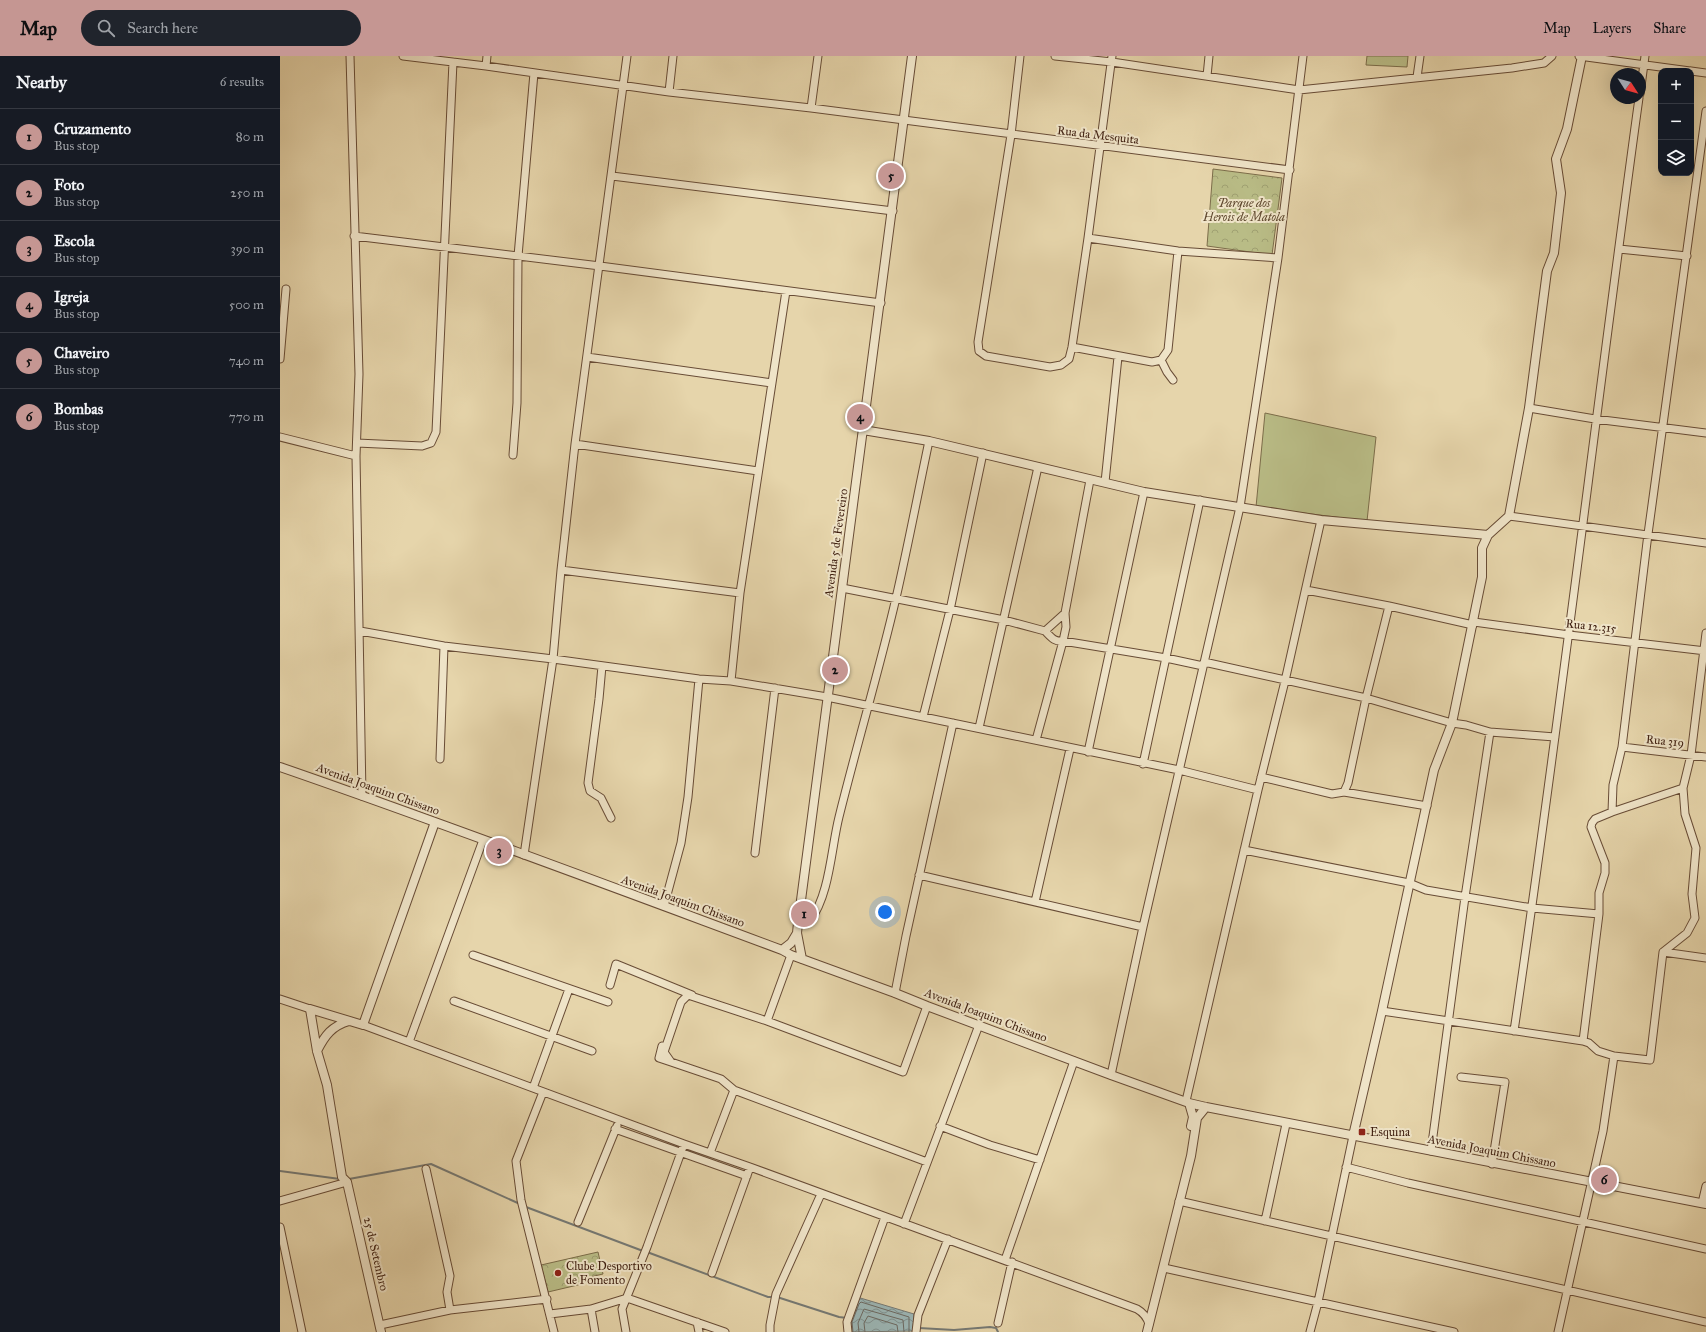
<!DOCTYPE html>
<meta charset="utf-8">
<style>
:root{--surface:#171b24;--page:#20242c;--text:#f1f3f6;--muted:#9ea1a6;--line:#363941;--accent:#c59692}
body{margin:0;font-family:"IM FELL Great Primer",serif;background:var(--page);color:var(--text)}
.controls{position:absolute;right:12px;top:12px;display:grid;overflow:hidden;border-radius:8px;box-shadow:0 4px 16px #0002}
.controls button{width:36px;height:36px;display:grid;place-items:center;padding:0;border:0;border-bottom:1px solid var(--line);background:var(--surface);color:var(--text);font:20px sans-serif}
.compass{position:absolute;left:1330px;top:12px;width:36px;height:36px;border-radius:50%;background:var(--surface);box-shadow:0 4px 16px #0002;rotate:126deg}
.you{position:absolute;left:605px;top:856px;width:14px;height:14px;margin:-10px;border:3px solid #fff;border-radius:50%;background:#1a73e8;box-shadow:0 0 0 6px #1a73e833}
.badge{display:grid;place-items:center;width:26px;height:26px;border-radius:50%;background:var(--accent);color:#111;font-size:13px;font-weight:700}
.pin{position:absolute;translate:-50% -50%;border:2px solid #fff;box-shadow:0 1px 4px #0006}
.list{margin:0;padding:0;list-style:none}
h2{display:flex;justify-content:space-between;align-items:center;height:52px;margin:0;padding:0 16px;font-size:17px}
h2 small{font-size:13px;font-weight:400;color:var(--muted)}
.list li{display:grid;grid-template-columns:26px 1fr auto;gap:12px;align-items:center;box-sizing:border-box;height:56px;padding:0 16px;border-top:1px solid var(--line)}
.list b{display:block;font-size:15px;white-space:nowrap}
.list p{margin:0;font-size:13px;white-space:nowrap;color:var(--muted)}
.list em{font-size:13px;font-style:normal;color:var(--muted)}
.icon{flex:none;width:22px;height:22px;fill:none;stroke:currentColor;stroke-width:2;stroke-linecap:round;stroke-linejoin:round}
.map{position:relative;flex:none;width:1426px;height:1276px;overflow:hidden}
header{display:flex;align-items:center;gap:24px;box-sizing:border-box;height:56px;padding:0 20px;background:var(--accent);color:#111}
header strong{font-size:19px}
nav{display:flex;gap:22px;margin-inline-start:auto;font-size:14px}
.search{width:280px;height:36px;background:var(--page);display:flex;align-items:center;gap:10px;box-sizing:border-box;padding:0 14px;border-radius:22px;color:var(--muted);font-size:15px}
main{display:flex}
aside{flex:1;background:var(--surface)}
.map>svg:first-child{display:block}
.park{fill:url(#park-crowns);stroke:#7c6d4a}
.garden{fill:#b9bc86;stroke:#7c6d4a}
.water{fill:url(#water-waves);stroke:#767973}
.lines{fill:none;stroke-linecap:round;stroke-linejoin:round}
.shore{stroke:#6d6a62;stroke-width:1}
.stream{stroke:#767973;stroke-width:2}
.minor-casing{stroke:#684c36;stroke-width:9}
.tertiary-casing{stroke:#684c36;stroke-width:10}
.minor{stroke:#efe4c8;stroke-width:7}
.tertiary{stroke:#efe4c8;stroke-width:8}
.poi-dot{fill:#8f2418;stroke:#efe4c8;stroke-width:1.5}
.labels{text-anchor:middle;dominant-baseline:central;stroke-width:4;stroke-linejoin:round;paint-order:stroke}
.street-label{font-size:12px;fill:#3e1e0f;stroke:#efe4c8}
.park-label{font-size:12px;font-style:italic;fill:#5d462d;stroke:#efe4c8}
.poi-label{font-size:12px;fill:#3e1e0f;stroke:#efe4c8;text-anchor:start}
</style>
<header>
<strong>Map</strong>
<div class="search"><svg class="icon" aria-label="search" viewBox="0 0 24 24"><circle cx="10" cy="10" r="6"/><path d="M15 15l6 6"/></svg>Search here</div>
<nav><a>Map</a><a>Layers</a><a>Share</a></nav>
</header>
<main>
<aside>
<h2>Nearby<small>6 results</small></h2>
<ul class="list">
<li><span class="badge">1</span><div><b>Cruzamento</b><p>Bus stop</p></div><em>80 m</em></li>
<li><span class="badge">2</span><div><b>Foto</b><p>Bus stop</p></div><em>250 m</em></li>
<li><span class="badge">3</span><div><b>Escola</b><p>Bus stop</p></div><em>390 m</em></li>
<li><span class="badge">4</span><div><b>Igreja</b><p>Bus stop</p></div><em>500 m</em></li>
<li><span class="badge">5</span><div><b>Chaveiro</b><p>Bus stop</p></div><em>740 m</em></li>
<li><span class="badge">6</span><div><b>Bombas</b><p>Bus stop</p></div><em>770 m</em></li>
</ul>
</aside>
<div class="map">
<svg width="1426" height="1276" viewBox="0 0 1426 1276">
<defs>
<pattern id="park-crowns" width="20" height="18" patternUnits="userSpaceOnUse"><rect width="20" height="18" fill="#b9bc86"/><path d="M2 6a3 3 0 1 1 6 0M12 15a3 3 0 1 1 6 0" fill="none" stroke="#a0a172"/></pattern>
<pattern id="water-waves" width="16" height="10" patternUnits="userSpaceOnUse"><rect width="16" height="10" fill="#9cb6b5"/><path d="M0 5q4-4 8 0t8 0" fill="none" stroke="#819392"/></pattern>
</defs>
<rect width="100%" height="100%" fill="#e6d5ab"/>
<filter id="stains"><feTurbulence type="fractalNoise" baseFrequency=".005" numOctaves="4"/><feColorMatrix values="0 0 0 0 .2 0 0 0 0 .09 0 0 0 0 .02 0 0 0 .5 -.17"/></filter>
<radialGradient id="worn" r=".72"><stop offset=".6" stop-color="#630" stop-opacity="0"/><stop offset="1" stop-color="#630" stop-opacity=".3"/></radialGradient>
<path class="park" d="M933,113L1002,122L992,199L927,190Z
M318,1196L323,1218L301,1223L302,1228L268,1236L261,1209Z"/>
<path class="garden" d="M1087,0H1128L1127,11L1086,9Z
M985,357L1096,381L1087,465L976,451Z"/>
<path class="water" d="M577,1241L634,1258L633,1275L570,1276L568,1266Z"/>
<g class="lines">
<path class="shore" d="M573,1276L572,1266L579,1248L581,1246L629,1261V1276
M579,1276L578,1267L584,1253L623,1264L624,1276
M585,1276L584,1267L588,1260L617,1269L618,1276"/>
<path class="stream" d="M0,1115L60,1123
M69,1123L151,1108L240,1148
M246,1151L363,1195
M367,1196L488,1241H493
M497,1241L559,1261L567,1262
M639,1272L674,1274L710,1271L716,1272L718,1276"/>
<g class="minor-casing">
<path id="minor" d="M70,0L79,318L76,400L82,740
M123,0L206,10L389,36L531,52L1010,114
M740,0L731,79L698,286L699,295L706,300L770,311L781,309L789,303L792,291L808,182L832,0
M775,0L832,6L1019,34L1232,12L1264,7L1272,0
M1299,0L1410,15
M206,10L207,0
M1411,15L1426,17
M927,20L929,0
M1137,21L1140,0
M389,36L393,0
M1360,38L1365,0
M531,52L538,0
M332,120L613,155
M74,180L320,210L601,247
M808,182L898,195L998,202
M1339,193L1407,200
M792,291L872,306L881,304L888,294L898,195
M307,301L492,327
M0,303L6,233
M881,304L887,316L893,324
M1249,352L1315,363L1426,377
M0,381L76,400
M77,387L142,390L151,387L156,376L173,6
M295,388L478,415
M233,399L237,347L238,200L254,17
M825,426L838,301
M1229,460L1426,487
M281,514L460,537
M562,532L724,564L765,575L785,557
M1026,534L1109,550L1193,569
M1194,566L1289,579L1426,595
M80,575L164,590L273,603L419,623L451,625L547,641L899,714L978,734
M765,575C771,581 774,586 783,585L886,602L923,610
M924,606L1086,642L1172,667L1186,669L1210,676L1275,681
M322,610L319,643L308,727L310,735L321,742L331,762
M451,625L460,537L506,235
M643,661L670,554L703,397
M699,672L758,411
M756,684L783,585L786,571L785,557L810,424
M1342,691L1426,701
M808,696L864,436
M160,703L164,590
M863,708L920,444
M981,721L1052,738L1064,736L1147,750
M1064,736L1068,727L1086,642L1109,550
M1332,756L1403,732
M964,794L1129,827L1146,834L1252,852L1319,858
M475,797L495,632
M244,799L273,603L281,514L295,388L347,0
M639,819L863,871
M755,846L790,693
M384,850L401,787L408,741L419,623
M518,867L530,865C550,838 551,793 559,761C577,688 599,615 616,542C628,490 638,437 649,385
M1383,896L1426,902
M193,899L328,946
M330,929L336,908L412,939
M615,937L626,880L673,667
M0,943L30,953
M174,945L312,995
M647,950L623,1016L487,965L408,939L401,946L384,996L391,1006L441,1023L454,1034L647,1106
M1102,955L1303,985L1309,987L1318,995L1334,1000L1323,1075L1278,1276
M487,965L511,899
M83,969L404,1088L470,1111L857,1253C864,1257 867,1261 869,1268
M1234,975C1280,665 1316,353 1359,42
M1303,985L1319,858V837L1325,817V807L1311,771L1312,767L1315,763L1332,756L1333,729L1342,691L1368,478L1426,55
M129,986L203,784
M382,990L379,1002L391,1006
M1334,1000L1370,1004L1383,896L1407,877L1415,862L1412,838L1416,792L1405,758L1403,732L1411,699L1426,577
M831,1019L863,871L960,451L998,202L1023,0
M1181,1021L1225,1026L1212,1108
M253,1032L289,933
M263,1036L236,1105L241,1144L274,1276
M906,1045L978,734L1005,625L1041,464
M660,1070L710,1089L760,1104
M335,1073L467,1120
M1151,1095L1185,841L1210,676
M430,1097L454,1034
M1066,1111L1128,1127L1426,1193
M146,1113L170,1220L167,1236L170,1254
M0,1145L67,1126
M899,1145L1426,1266
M1422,1147L1426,1130
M985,1165L1006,1068
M298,1166L337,1070
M624,1168L699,969
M0,1171L22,1276
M725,1204L794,1005
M884,1212L1174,1276
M432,1217L470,1111
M311,1253L315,1276
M270,1258L311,1253L347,1242L445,1276
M417,1266L419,1276
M718,1267L732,1206
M100,1269L170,1254L267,1243
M346,1276L342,1253L367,1191L404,1088
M490,1276V1269L496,1238L541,1138
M568,1276L567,1266L605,1161
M636,1276L638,1259L668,1183
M1030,1276L1038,1246L1073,1080"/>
</g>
<g class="tertiary-casing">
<path id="tertiary" d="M583,374L649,385L864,436L1041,464L1208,479
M0,711C168,769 335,832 502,894L511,899L615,937L647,950L831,1019L909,1047L926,1051L1426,1148
M502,894L511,887L517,877
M522,903L517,877L518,867L632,0
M37,995C45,979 52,970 69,965
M909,1047L913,1061L911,1070
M1073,1080L1102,955L1154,714L1172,667L1202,521V492L1208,479L1229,460L1249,352L1267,215L1274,197L1281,137L1276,103L1287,73L1302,0
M101,1276L67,1126L62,1121L47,1029L37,995L30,953L83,969L155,766
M867,1276L911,1100L917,1062L926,1051"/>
</g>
<use href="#minor" class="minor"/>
<use href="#tertiary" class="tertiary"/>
</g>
<g class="poi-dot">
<rect x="1078" y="1072" width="8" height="8" rx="2"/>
<circle cx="278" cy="1217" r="4"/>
</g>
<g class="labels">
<g class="street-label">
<text transform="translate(818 79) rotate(7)">Rua da Mesquita</text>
<text transform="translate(556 487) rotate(-82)">Avenida 5 de Fevereiro</text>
<text transform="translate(1311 570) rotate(6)">Rua 12.315</text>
<text transform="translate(1385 685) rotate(6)">Rua 319</text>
<text transform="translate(98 733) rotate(20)">Avenida Joaquim Chissano</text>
<text transform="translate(403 845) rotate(20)">Avenida Joaquim Chissano</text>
<text transform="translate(706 959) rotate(21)">Avenida Joaquim Chissano</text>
<text transform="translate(1212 1095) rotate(11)">Avenida Joaquim Chissano</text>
<text transform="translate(96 1198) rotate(77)">25 de Setembro</text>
</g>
<g class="park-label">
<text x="964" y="147">Parque dos<tspan x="964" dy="14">Herois de Matola</tspan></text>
</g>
<g class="poi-label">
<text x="1090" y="1076">Esquina</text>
<text x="286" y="1210">Clube Desportivo<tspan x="286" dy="14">de Fomento</tspan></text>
</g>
</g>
<rect width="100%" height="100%" filter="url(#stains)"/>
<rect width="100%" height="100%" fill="url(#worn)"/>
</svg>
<div class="controls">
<button>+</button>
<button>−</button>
<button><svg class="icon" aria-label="layers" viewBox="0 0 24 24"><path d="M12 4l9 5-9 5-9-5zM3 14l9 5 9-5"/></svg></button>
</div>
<svg class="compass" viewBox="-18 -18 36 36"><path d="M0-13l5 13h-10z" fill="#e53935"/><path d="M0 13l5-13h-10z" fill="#9ea1a6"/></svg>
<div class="you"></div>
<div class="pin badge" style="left:524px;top:858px">1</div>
<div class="pin badge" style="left:555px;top:614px">2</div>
<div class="pin badge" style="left:219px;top:795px">3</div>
<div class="pin badge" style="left:580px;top:361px">4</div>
<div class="pin badge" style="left:611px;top:120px">5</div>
<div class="pin badge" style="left:1324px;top:1124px">6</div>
</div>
</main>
